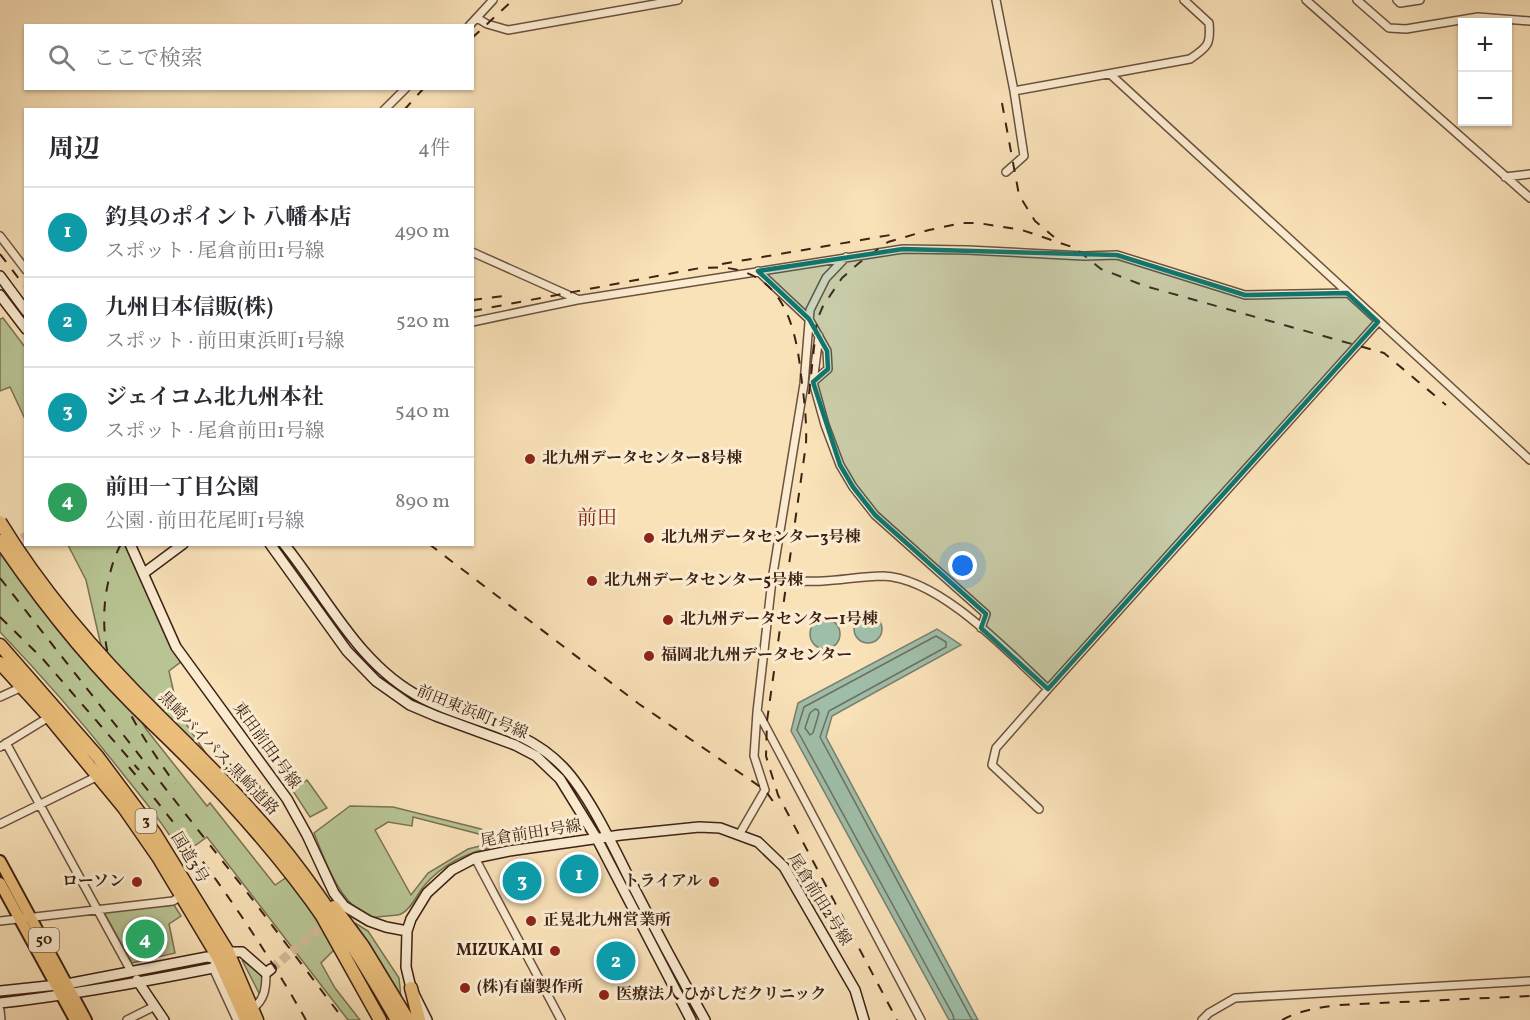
<!DOCTYPE html>
<html lang="ja">
<meta charset="utf-8">
<style>
:root{--surface:#fff;--page:#f7f7f7;--text:#2b2b33;--muted:#7c7c81;--line:#e1e1e2;--accent:#2563eb}
body{margin:0;font-family:Vollkorn,"Noto Serif JP",serif;background:var(--page);color:var(--text)}
.controls{position:absolute;right:18px;top:18px;display:grid;overflow:hidden;border-radius:0px;box-shadow:0 2px 4px #0004}
.controls button{width:54px;height:54px;display:grid;place-items:center;padding:0;border:0;border-bottom:2px solid var(--line);background:var(--surface);color:var(--text);font:30px sans-serif}
.you{position:absolute;left:963px;top:566px;width:21px;height:21px;margin:-15px;border:4px solid #fff;border-radius:50%;background:#1a73e8;box-shadow:0 0 0 9px #1a73e833}
.badge{display:grid;place-items:center;width:39px;height:39px;border-radius:50%;background:var(--accent);color:#fff;font-size:20px;font-weight:700}
.pin{position:absolute;translate:-50% -50%;border:3px solid #fff;box-shadow:0 2px 6px #0006}
.list{margin:0;padding:0;list-style:none}
h2{display:flex;justify-content:space-between;align-items:center;height:78px;margin:0;padding:0 24px;font-size:26px}
h2 small{font-size:20px;font-weight:400;color:var(--muted)}
.list li{display:grid;grid-template-columns:39px 1fr auto;gap:18px;align-items:center;box-sizing:border-box;height:90px;padding:0 24px;border-top:2px solid var(--line)}
.list b{display:block;font-size:22px;white-space:nowrap}
.list p{margin:0;font-size:20px;white-space:nowrap;color:var(--muted)}
.list em{font-size:20px;font-style:normal;color:var(--muted)}
.icon{flex:none;width:33px;height:33px;fill:none;stroke:currentColor;stroke-width:2;stroke-linecap:round;stroke-linejoin:round}
.map{position:relative;flex:none;width:1530px;height:1020px;overflow:hidden}
.search{position:absolute;background:var(--surface);box-shadow:0 2px 4px #0004;left:24px;top:24px;width:450px;height:66px;display:flex;align-items:center;gap:15px;box-sizing:border-box;padding:0 21px;border-radius:0px;color:var(--muted);font-size:22px}
.panel{position:absolute;background:var(--surface);box-shadow:0 2px 4px #0004;left:24px;top:108px;width:450px;height:438px;border-radius:0px}
.map>svg:first-child{display:block}
.green{fill:#b8c493;stroke:#7a7254;stroke-width:1.5;fill-rule:evenodd}
.water{fill:#9fbea9;stroke:#787f6e;stroke-width:1.5}
.lines{fill:none;stroke-linecap:round;stroke-linejoin:round}
.shore{stroke:#6e705f;stroke-width:1.5}
.secondary-tunnel{stroke:#d3bb97;stroke-width:9;stroke-dasharray:9 4.5;stroke-linecap:butt}
.street-casing{stroke:#6c513e;stroke-width:10}
.secondary-casing{stroke:#3d2115;stroke-width:12}
.primary-casing{stroke:#3d2115;stroke-width:14}
.highway-casing{stroke:#3d2115;stroke-width:15}
.street{stroke:#fbecd1;stroke-width:7}
.secondary{stroke:#fbecd1;stroke-width:9}
.primary{stroke:#ecc07c;stroke-width:10}
.highway{stroke:#ecc07c;stroke-width:12}
.rail{stroke:#3d2115;stroke-width:2;stroke-dasharray:10 10;stroke-linecap:butt}
.highway-bridge-casing{stroke:#3d2115;stroke-width:15;stroke-linecap:butt}
.highway-bridge{stroke:#ecc07c;stroke-width:12}
.marked{fill:#0f766e;fill-opacity:0.2;stroke:#0f766e;stroke-width:4.5;stroke-linejoin:round}
.poi-dot{fill:#8f2418;stroke:#fbecd1;stroke-width:2}
.labels{text-anchor:middle;dominant-baseline:central;stroke-width:6;stroke-linejoin:round;paint-order:stroke}
.shield{fill:#fbecd1;stroke:#765e4d;stroke-width:1.5}
.shield-label{font-size:15px;font-weight:bold;fill:#3d2115}
.poi-label{font-size:16px;font-weight:bold;fill:#3d2115;stroke:#fbecd1;text-anchor:start}
.street-label{font-size:16px;fill:#3d2115;stroke:#fbecd1}
.quarter-label{font-size:20px;fill:#7a1f14;stroke:#fbecd1}
</style>
<div class="map">
<svg width="1530" height="1020" viewBox="0 0 1530 1020">
<rect width="100%" height="100%" fill="#f9e1b8"/>
<filter id="stains"><feTurbulence type="fractalNoise" baseFrequency=".00333" numOctaves="4"/><feColorMatrix values="0 0 0 0 .2 0 0 0 0 .09 0 0 0 0 .02 0 0 0 .5 -.17"/></filter>
<radialGradient id="worn" r=".72"><stop offset=".6" stop-color="#630" stop-opacity="0"/><stop offset="1" stop-color="#630" stop-opacity=".3"/></radialGradient>
<path class="green" d="M3,318L25,347V419L10,387L0,391V319Z
M68,545H125L168,641L182,661L169,671L178,712L207,755L119,669L138,716L146,729L207,806L210,803L275,885L287,877L336,948L321,963L335,988L360,1020H348L207,837L182,855C165,826 144,800 123,774C84,724 44,678 0,632V556L2,555L39,605L86,663L102,650L86,580Z
M307,780L327,808L310,817L293,791Z
M350,806L393,807L481,829L499,846C470,851 444,862 424,886C417,894 411,910 401,914C397,916 391,915 387,916C383,916 377,918 373,917C341,909 325,860 314,833ZM413,817L479,834L488,844L468,849L428,873L411,895L375,830L388,822L412,826Z
M174,905L181,916L169,924L175,953L132,963L105,914L108,911Z
M355,923L368,931L399,978L401,997Z
M242,960L259,972L263,979L260,995Z"/>
<path class="water" d="M854 629a14 14 0 1 1 28 0a14 14 0 1 1-28 0Z
M810 634a15 15 0 1 1 30 0a15 15 0 1 1-30 0Z
M937,629L961,645L832,716L826,737L978,1020H949L791,731L798,703Z"/>
<g class="lines">
<path class="shore" d="M815,709L818,710L819,713L813,733L810,735L805,728L810,713Z
M954,1020L953,1015L797,730L804,707L936,636L946,642V647L829,711L820,737L972,1020"/>
<path class="secondary-tunnel" d="M0,554L26,536
M271,969L330,920"/>
<g class="street-casing">
<path id="street" d="M996,0L1014,91L1190,59C1208,47 1211,44 1209,23L1184,0
M1306,0L1530,198
M1357,0L1389,28L1406,29L1478,17L1530,21
M1397,0L1400,3L1420,0
M477,18L487,24L508,30L678,0
M469,26L493,0
M1110,74L1530,460
M384,110L406,88
M1006,172L1024,156L1014,91
M1505,177L1530,174
M0,236L26,270
M472,252L577,299
M758,271L809,319L827,351L828,369L813,382
M472,322L577,300L903,249L967,250L1084,256L1117,255L1245,295L1347,293
M819,336L813,382L825,425L840,465L853,487L875,515L986,614L981,628
M772,580C789,580 806,582 823,581C843,580 863,576 883,576C940,578 1008,652 1048,689L1378,322
M0,697L22,687
M759,714L921,1020
M6,743L131,971
M0,747L49,717
M1039,809L992,765L996,748L1048,689
M0,824L98,776
M739,835L765,790L754,756L757,712L772,580L804,384L810,310L826,278L846,257
M475,858L561,1020
M0,921L173,901L181,896
M213,968L237,1020
M252,1009C265,1000 266,988 266,973
M0,1010L1,1020
M127,1020L155,1006
M1202,1020L1209,1013L1235,998L1530,981"/>
</g>
<g class="secondary-casing">
<path id="secondary" d="M0,276L26,311
M0,295L26,329
M130,544L176,647L287,799L307,835L334,893L344,906L369,921L386,927L407,931
M270,544L347,651L376,681L410,705L436,716L515,745L536,756L560,779L597,839L691,1020
M284,544C327,597 359,666 422,698C470,723 523,725 563,767C588,793 613,846 630,880C654,927 679,974 705,1020
M144,573L183,544
M223,955L228,952H242L266,973L271,969
M137,980L164,1020
M0,991L67,984L207,957L219,959L213,968C142,982 72,995 0,1003
M427,1020L411,988L406,967L407,931L411,919L427,893L452,870L475,858L509,851L621,835L699,827L720,828L758,842L784,867L855,990L864,1020"/>
</g>
<g class="primary-casing">
<path id="primary" d="M0,861L86,1020
M0,883L75,1020"/>
</g>
<g class="highway-casing">
<path id="highway" d="M0,645L98,757L154,832L228,952L257,1020
M0,663L49,717L124,808L158,857L219,959L246,1020
M159,716C199,755 239,795 275,838C320,892 362,959 397,1020
M152,723C217,785 276,849 327,923
M334,907L363,946L408,1020
M322,916L380,1020
M411,988L419,1020"/>
</g>
<use href="#street" class="street"/>
<use href="#secondary" class="secondary"/>
<use href="#primary" class="primary"/>
<use href="#highway" class="highway"/>
<path class="rail" d="M472,38L513,0
M1002,103L1019,195L1035,221L1054,237
M404,110L424,88
M0,254L26,288
M722,264L896,234
M472,300L504,296
M472,311L700,268C709,268 718,267 727,268C784,275 796,328 801,375C804,398 807,421 806,444L767,721L766,756L778,795L897,1020
M809,394L817,320L823,306L842,278L859,263L888,242L929,230L962,223H978L1022,230L1075,248L1101,269L1145,286L1384,353L1446,405
M121,544C113,559 110,572 107,588C93,665 133,724 175,784
M429,544L639,704L765,790L777,807
M0,578L246,891L344,1020
M0,617L42,658L139,770
M129,767C195,847 255,930 306,1020
M1282,1020C1300,1010 1318,1008 1338,1005L1530,996"/>
<g class="highway-bridge-casing">
<path id="highway-bridge" d="M0,522C44,594 99,657 159,716
M0,541C45,607 94,668 152,723"/>
</g>
<use href="#highway-bridge" class="highway-bridge"/>
</g>
<path class="marked" d="M903,249L1117,255L1245,295L1347,293L1378,322L1048,689L981,628L986,614L875,515L853,487L840,465L813,382L828,369L827,351L809,319L758,271Z"/>
<g class="poi-dot">
<circle cx="530" cy="459" r="6"/>
<circle cx="649" cy="538" r="6"/>
<circle cx="592" cy="581" r="6"/>
<circle cx="668" cy="620" r="6"/>
<circle cx="649" cy="656" r="6"/>
<circle cx="137" cy="882" r="6"/>
<circle cx="714" cy="882" r="6"/>
<circle cx="531" cy="921" r="6"/>
<circle cx="555" cy="951" r="6"/>
<circle cx="465" cy="988" r="6"/>
<circle cx="604" cy="995" r="6"/>
</g>
<g class="labels">
<g class="shield">
<rect x="135.5" y="809" width="21" height="24" rx="4.5"/>
<rect x="29" y="928" width="30" height="24" rx="4.5"/>
</g>
<g class="shield-label">
<text x="146" y="821">3</text>
<text x="44" y="940">50</text>
</g>
<g class="poi-label">
<text x="542" y="459">北九州データセンター8号棟</text>
<text x="661" y="538">北九州データセンター3号棟</text>
<text x="604" y="581">北九州データセンター5号棟</text>
<text x="680" y="620">北九州データセンター1号棟</text>
<text x="661" y="656">福岡北九州データセンター</text>
<text x="125" y="882" text-anchor="end">ローソン</text>
<text x="702" y="882" text-anchor="end">トライアル</text>
<text x="543" y="921">正晃北九州営業所</text>
<text x="543" y="951" text-anchor="end">MIZUKAMI</text>
<text x="477" y="988">(株)有薗製作所</text>
<text x="616" y="995">医療法人 ひがしだクリニック</text>
</g>
<g class="street-label">
<text transform="translate(472 713) rotate(22)">前田東浜町1号線</text>
<text transform="translate(266 746) rotate(54)">東田前田1号線</text>
<text transform="translate(218 754) rotate(46)">黒崎バイパス;黒崎道路</text>
<text transform="translate(531 834) rotate(-9)">尾倉前田1号線</text>
<text transform="translate(189 858) rotate(59)">国道3号</text>
<text transform="translate(819 900) rotate(58)">尾倉前田2号線</text>
</g>
<g class="quarter-label">
<text x="597" y="519">前田</text>
</g>
</g>
<rect width="100%" height="100%" filter="url(#stains)"/>
<rect width="100%" height="100%" fill="url(#worn)"/>
</svg>
<div class="controls">
<button>+</button>
<button>−</button>
</div>
<div class="you"></div>
<div class="pin badge" style="left:579px;top:874px;background:#0f9aa8">1</div>
<div class="pin badge" style="left:616px;top:961px;background:#0f9aa8">2</div>
<div class="pin badge" style="left:522px;top:881px;background:#0f9aa8">3</div>
<div class="pin badge" style="left:145px;top:939px;background:#2e9e5b">4</div>
<div class="search"><svg class="icon" aria-label="search" viewBox="0 0 24 24"><circle cx="10" cy="10" r="6"/><path d="M15 15l6 6"/></svg>ここで検索</div>
<section class="panel">
<h2>周辺<small>4件</small></h2>
<ul class="list">
<li><span class="badge" style="background:#0f9aa8">1</span><div><b>釣具のポイント 八幡本店</b><p>スポット · 尾倉前田1号線</p></div><em>490 m</em></li>
<li><span class="badge" style="background:#0f9aa8">2</span><div><b>九州日本信販(株)</b><p>スポット · 前田東浜町1号線</p></div><em>520 m</em></li>
<li><span class="badge" style="background:#0f9aa8">3</span><div><b>ジェイコム北九州本社</b><p>スポット · 尾倉前田1号線</p></div><em>540 m</em></li>
<li><span class="badge" style="background:#2e9e5b">4</span><div><b>前田一丁目公園</b><p>公園 · 前田花尾町1号線</p></div><em>890 m</em></li>
</ul>
</section>
</div>
